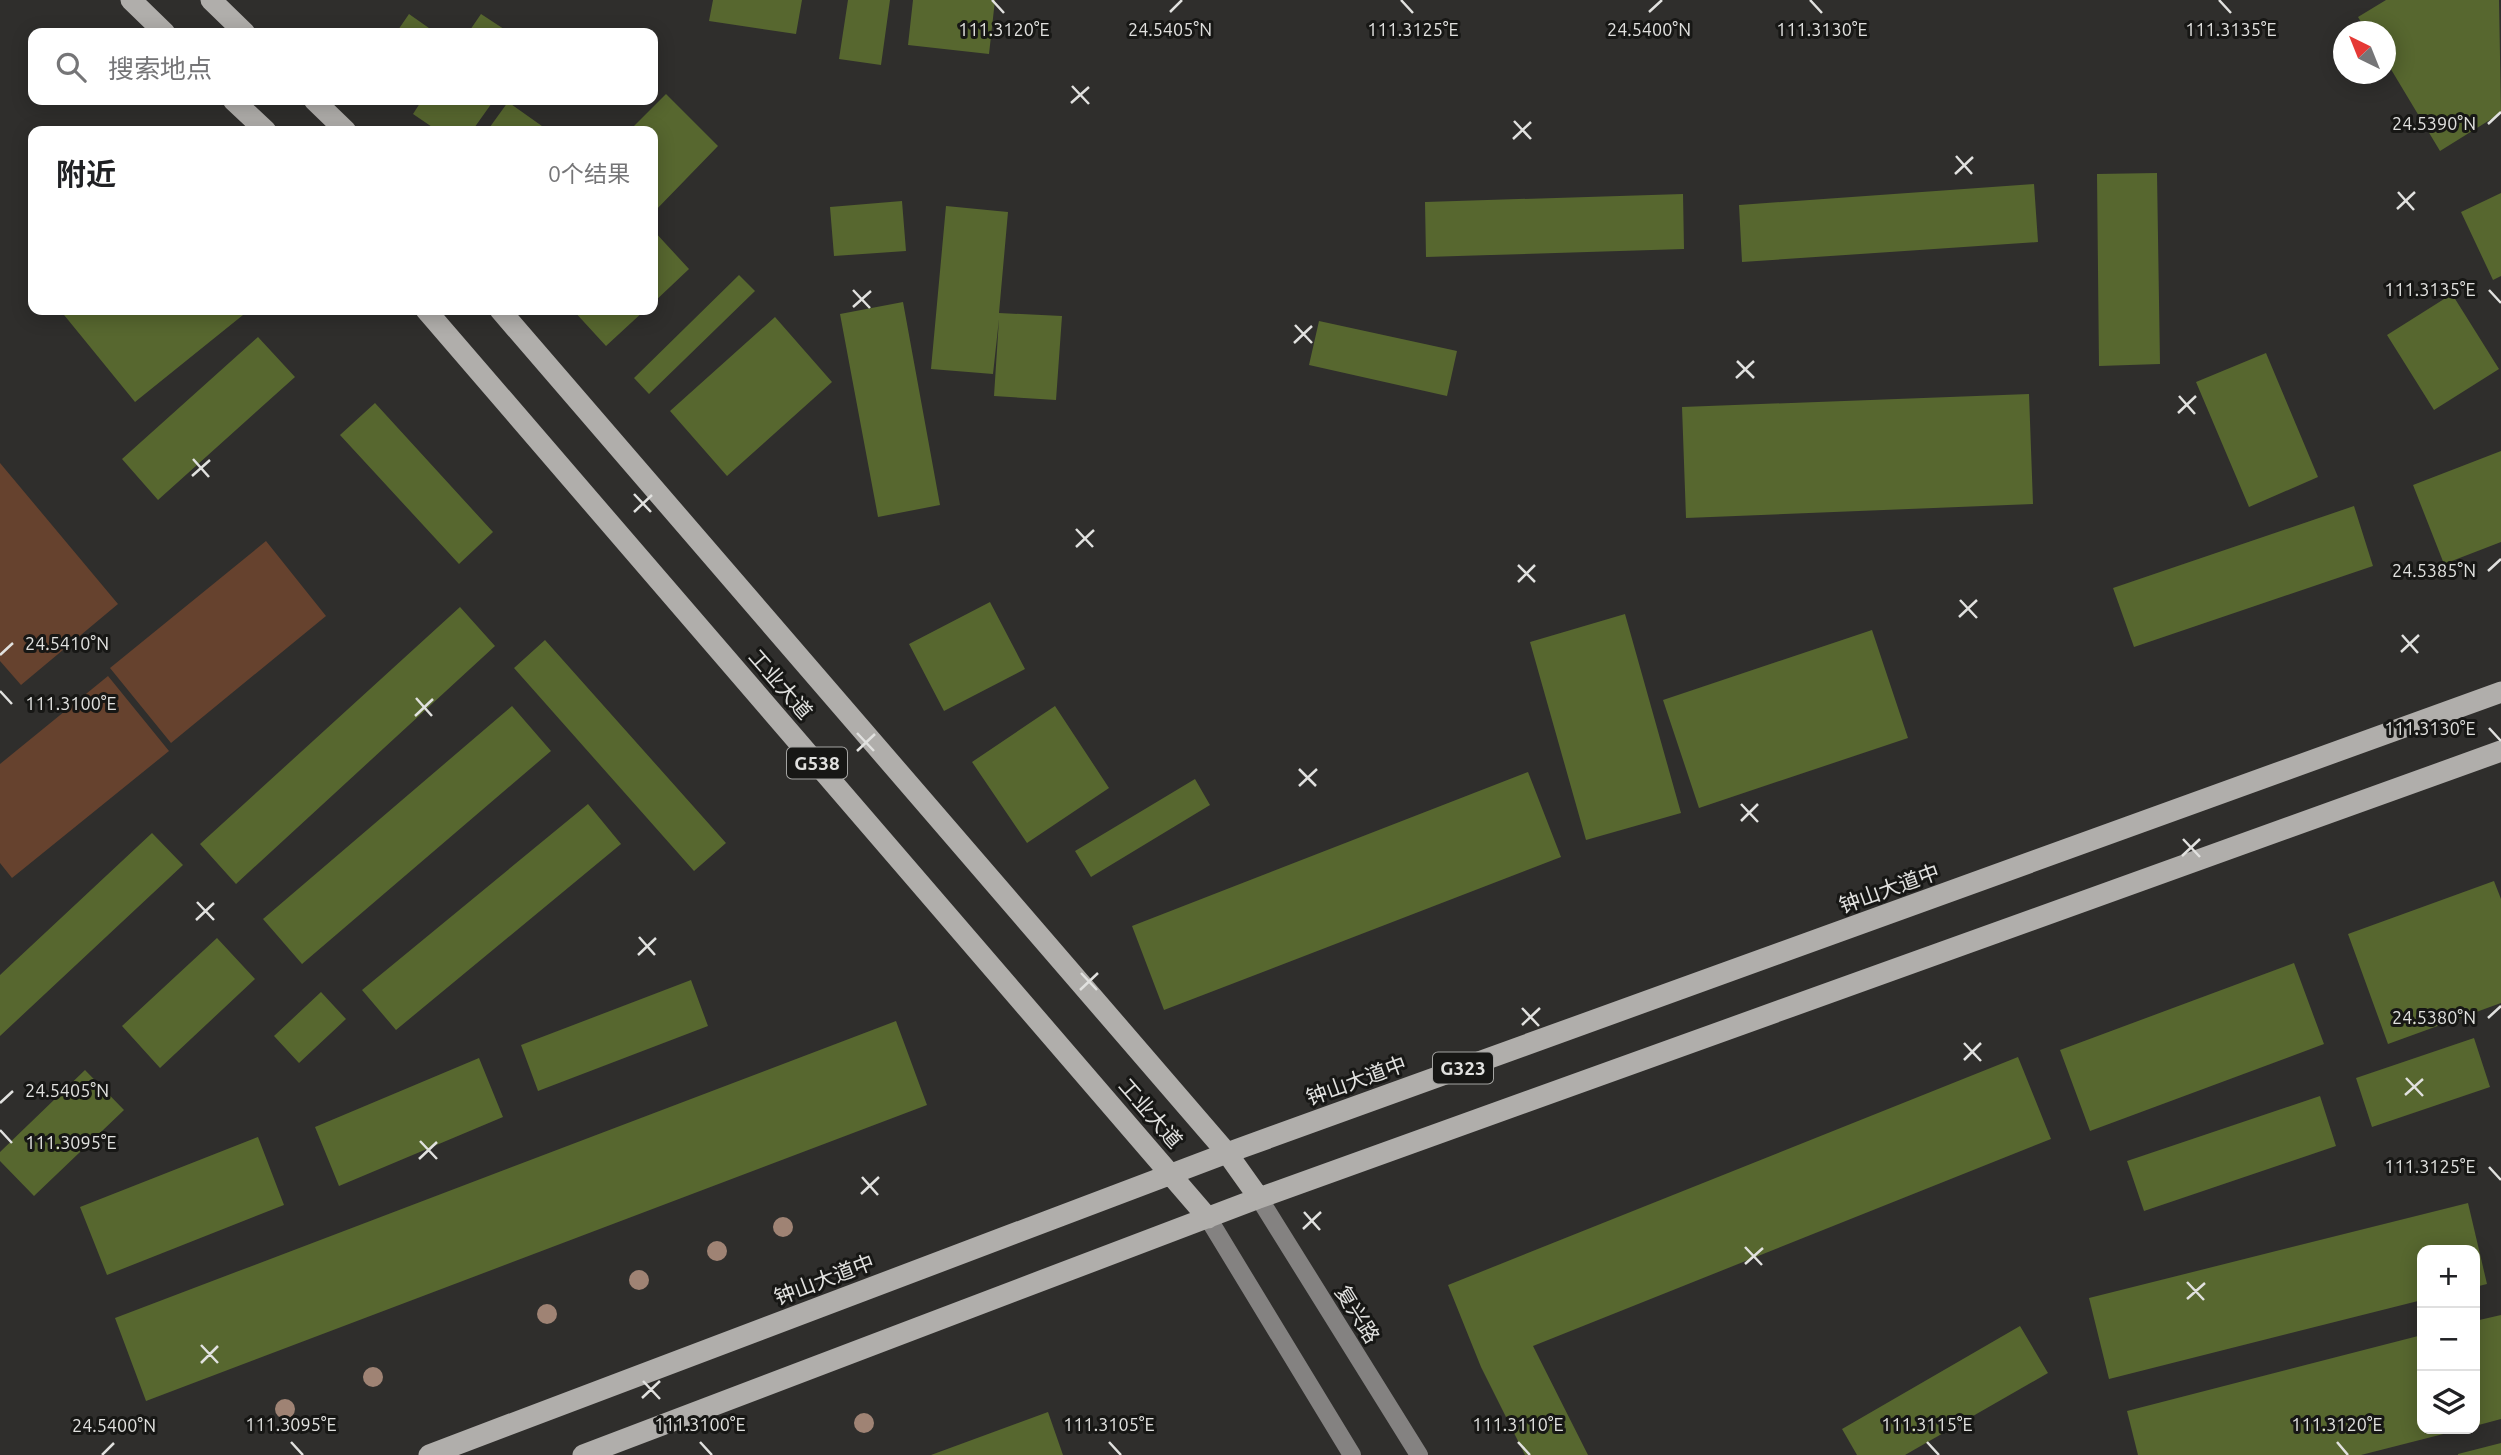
<!DOCTYPE html>
<html lang="zh">
<meta charset="utf-8">
<style>
:root{--surface:#fff;--page:#f6f6f6;--text:#202124;--muted:#757577;--line:#e0e0e0}
body{margin:0;font-family:Ubuntu,"Noto Sans SC",sans-serif;background:var(--page);color:var(--text)}
.controls{position:absolute;right:21px;bottom:21px;display:grid;overflow:hidden;border-radius:14px;box-shadow:0 4px 18px #0003}
.controls button{width:63px;height:63px;display:grid;place-items:center;padding:0;border:0;border-bottom:2px solid var(--line);background:var(--surface);color:var(--text);font:35px sans-serif}
.compass{position:absolute;left:2333px;top:21px;width:63px;height:63px;border-radius:50%;background:var(--surface);box-shadow:0 4px 18px #0003;rotate:317deg}
.list{margin:0;padding:0;list-style:none}
h2{display:flex;justify-content:space-between;align-items:center;height:91px;margin:0;padding:0 28px;font-size:30px}
h2 small{font-size:23px;font-weight:400;color:var(--muted)}
.icon{flex:none;width:38px;height:38px;fill:none;stroke:currentColor;stroke-width:2;stroke-linecap:round;stroke-linejoin:round}
.map{position:relative;flex:none;width:2501px;height:1455px;overflow:hidden}
.search{position:absolute;background:var(--surface);box-shadow:0 4px 18px #0003;left:28px;top:28px;width:630px;height:77px;display:flex;align-items:center;gap:18px;box-sizing:border-box;padding:0 24px;border-radius:14px;color:var(--muted);font-size:26px}
.panel{position:absolute;background:var(--surface);box-shadow:0 4px 18px #0003;left:28px;top:126px;width:630px;height:189px;border-radius:14px}
.map>svg:first-child{display:block}
.green{fill:#66422e}
.building{fill:#57672f}
.lines{fill:none;stroke-linecap:round;stroke-linejoin:round}
.secondary{stroke:#848281;stroke-width:18}
.highway{stroke:#b0aeab;stroke-width:21}
.tree{fill:#9f8374}
.ticks{fill:none;stroke:#e1e1df;stroke-width:2.5}
.labels{text-anchor:middle;dominant-baseline:central;stroke-width:6;stroke-linejoin:round;paint-order:stroke}
.shield{fill:#171715;stroke:#a4a4a2;stroke-width:2}
.shield-label{font-size:19px;font-weight:bold;fill:#e1e1df}
.street-label{font-size:21px;fill:#e1e1df;stroke:#171715}
.ticks-label{font-size:18px;text-anchor:middle;fill:#e1e1df;stroke:#171715;stroke-width:6;stroke-linejoin:round;paint-order:stroke}
</style>
<div class="map">
<svg width="2501" height="1455" viewBox="0 0 2501 1455">
<rect width="100%" height="100%" fill="#2f2e2c"/>
<path class="green" d="M0,463L118,604L21,685L0,661Z
M266,541L326,616L171,743L110,668Z
M108,676L169,751L12,878L0,863V764Z"/>
<path class="building" d="M713,0H802L796,34L709,21Z
M848,0H890L881,65L839,59Z
M913,0H995L989,54L908,45Z
M2386,0H2499L2501,113L2440,151L2386,61V32H2367L2358,17Z
M409,14L436,33H396Z
M481,14L510,33H468Z
M666,94L718,146L653,213V131H629Z
M422,100H494L472,131H438L413,114Z
M508,102L549,131H487Z
M2157,173L2160,364L2099,366L2097,174Z
M2034,184L2038,242L1742,262L1739,205Z
M2501,193V276L2493,280L2461,212Z
M1683,194L1684,249L1426,257L1425,202Z
M902,201L906,251L834,256L830,207Z
M946,206L1008,212L999,313L1062,316L1056,400L994,396L999,319L993,374L931,369Z
M653,230L689,269L653,303Z
M739,275L755,291L649,394L634,378Z
M2452,294L2499,369L2434,410L2387,335Z
M903,302L940,505L878,517L840,314Z
M60,310H239L243,315L135,402Z
M573,310H645L606,346Z
M775,317L832,382L727,476L670,411Z
M1319,321L1457,351L1447,396L1309,365Z
M258,337L295,377L158,500L122,459Z
M2266,353L2318,477L2249,507L2196,382Z
M2029,394L2033,504L1686,518L1682,407Z
M375,403L493,532L459,564L340,435Z
M2501,451V542L2444,564L2413,485Z
M2354,506L2373,566L2134,647L2113,588Z
M990,602L1025,669L944,711L909,644Z
M460,607L495,646L236,884L200,844Z
M1625,614L1681,813L1586,840L1530,642Z
M1872,630L1908,738L1699,808L1663,700Z
M545,640L726,843L694,871L514,668Z
M512,706L551,751L302,964L263,919Z
M1055,706L1109,788L1027,843L972,762Z
M1528,772L1561,857L1164,1010L1132,926Z
M1195,779L1210,805L1091,877L1075,851Z
M588,804L621,844L396,1030L362,990Z
M152,833L183,865L0,1036V975Z
M2494,881L2501,899V1003L2388,1044L2348,934Z
M217,938L255,979L160,1068L122,1026Z
M2294,963L2324,1044L2090,1131L2060,1050Z
M691,980L708,1026L538,1091L521,1045Z
M321,992L346,1019L299,1063L274,1036Z
M896,1021L927,1105L146,1401L115,1318Z
M2474,1038L2490,1087L2372,1127L2356,1078Z
M2018,1057L2051,1139L1533,1346L1588,1455H1525L1481,1367L1448,1285Z
M479,1058L503,1117L339,1186L315,1127Z
M85,1070L124,1110L34,1196L0,1161V1152Z
M2320,1096L2336,1146L2144,1211L2127,1161Z
M258,1137L284,1205L107,1275L80,1207Z
M2468,1203L2487,1284L2475,1287V1250H2422V1300L2109,1379L2089,1298Z
M2501,1315V1419L2475,1426V1321Z
M2020,1326L2048,1373L1905,1455H1857L1842,1429Z
M2422,1335V1429L2459,1430L2361,1455H2138L2127,1411Z
M1048,1412L1063,1455H931Z
M2501,1443V1455H2458V1454Z"/>
<g class="lines">
<path class="secondary" d="M1259,1198L1419,1455
M1208,1218L1352,1455"/>
<path class="highway" d="M131,0L165,33
M211,0L245,33
M233,100L266,131
M314,100L346,131
M426,310L1208,1218
M500,310L1227,1153L1259,1198
M429,1455L1227,1153L2501,692
M583,1455L1259,1198L2501,751"/>
</g>
<g class="tree">
<circle cx="783" cy="1227" r="10"/>
<circle cx="717" cy="1251" r="10"/>
<circle cx="639" cy="1280" r="10"/>
<circle cx="547" cy="1314" r="10"/>
<circle cx="373" cy="1377" r="10"/>
<circle cx="285" cy="1409" r="10"/>
<circle cx="864" cy="1423" r="10"/>
</g>
<path class="ticks" d="M992,0L1004,13M1401,0L1413,13M1810,0L1822,13M2219,0L2231,13M1170,12L1182,0M1649,12L1662,0M1072,86L1089,104M1071,103L1089,87M1514,121L1531,139M2488,124L2501,112M1513,139L1531,122M1956,156L1972,174M1955,174L1973,157M2398,192L2414,210M2397,209L2415,192M853,290L870,308M2489,290L2501,303M853,307L871,291M1295,325L1312,343M1294,343L1312,326M1737,361L1754,378M1736,378L1754,361M2179,396L2195,414M2178,413L2196,396M193,459L209,477M192,476L210,460M634,494L651,512M634,512L652,495M1076,529L1093,547M1076,547L1094,530M1518,565L1535,582M2488,571L2501,559M1518,582L1535,565M1960,600L1977,618M1959,617L1977,600M2402,635L2418,653M2401,652L2419,635M0,655L13,643M0,691L12,704M416,698L432,716M415,716L433,699M2489,728L2501,741M857,733L874,751M857,751L875,734M1299,769L1316,786M1299,786L1317,769M1741,804L1758,822M1741,821L1758,804M2183,839L2200,857M2182,856L2200,839M197,902L214,920M196,920L214,903M639,937L655,955M638,955L656,938M1081,973L1097,990M1080,990L1098,973M1522,1008L1539,1026M2488,1018L2501,1006M1522,1025L1540,1008M1964,1043L1981,1061M1964,1060L1981,1043M2406,1078L2423,1096M2405,1095L2423,1079M0,1103L13,1091M0,1130L12,1143M420,1141L437,1159M419,1159L437,1142M2489,1167L2501,1180M862,1177L878,1195M861,1194L879,1177M1304,1212L1320,1230M1303,1229L1321,1212M1745,1247L1762,1265M1745,1264L1763,1248M2187,1282L2204,1300M2187,1299L2205,1283M201,1345L218,1363M201,1363L218,1346M643,1381L660,1399M642,1398L660,1381M291,1442L303,1455M700,1442L712,1455M1109,1442L1121,1455M1518,1442L1530,1455M1927,1442L1939,1455M2337,1442L2348,1455M102,1455L114,1443"/>
<g class="labels">
<g class="shield">
<rect x="787" y="747.5" width="60" height="31" rx="5"/>
<rect x="1433" y="1052.5" width="60" height="31" rx="5"/>
</g>
<g class="shield-label">
<text x="817" y="763">G538</text>
<text x="1463" y="1068">G323</text>
</g>
<g class="street-label">
<text transform="translate(781 684) rotate(49)">工业大道</text>
<text transform="translate(1889 888) rotate(-20)">钟山大道中</text>
<text transform="translate(1356 1080) rotate(-20)">钟山大道中</text>
<text transform="translate(1151 1113) rotate(49)">工业大道</text>
<text transform="translate(824 1279) rotate(-21)">钟山大道中</text>
<text transform="translate(1358 1314) rotate(58)">复兴路</text>
</g>
</g>
<g class="ticks-label">
<text x="1170" y="36">24.5405°N</text>
<text x="1649" y="36">24.5400°N</text>
<text x="1004" y="36">111.3120°E</text>
<text x="1413" y="36">111.3125°E</text>
<text x="1822" y="36">111.3130°E</text>
<text x="2231" y="36">111.3135°E</text>
<text x="2434" y="130">24.5390°N</text>
<text x="2430" y="296">111.3135°E</text>
<text x="2434" y="577">24.5385°N</text>
<text x="67" y="650">24.5410°N</text>
<text x="71" y="710">111.3100°E</text>
<text x="2430" y="735">111.3130°E</text>
<text x="2434" y="1024">24.5380°N</text>
<text x="67" y="1097">24.5405°N</text>
<text x="71" y="1149">111.3095°E</text>
<text x="2430" y="1173">111.3125°E</text>
<text x="291" y="1431">111.3095°E</text>
<text x="700" y="1431">111.3100°E</text>
<text x="1109" y="1431">111.3105°E</text>
<text x="1518" y="1431">111.3110°E</text>
<text x="1927" y="1431">111.3115°E</text>
<text x="2337" y="1431">111.3120°E</text>
<text x="114" y="1432">24.5400°N</text>
</g>
</svg>
<div class="controls">
<button>+</button>
<button>−</button>
<button><svg class="icon" aria-label="layers" viewBox="0 0 24 24"><path d="M12 4l9 5-9 5-9-5zM3 14l9 5 9-5"/></svg></button>
</div>
<svg class="compass" viewBox="-18 -18 36 36"><path d="M0-13l5 13h-10z" fill="#e53935"/><path d="M0 13l5-13h-10z" fill="#757577"/></svg>
<div class="search"><svg class="icon" aria-label="search" viewBox="0 0 24 24"><circle cx="10" cy="10" r="6"/><path d="M15 15l6 6"/></svg>搜索地点</div>
<section class="panel">
<h2>附近<small>0个结果</small></h2>
<ul class="list">
</ul>
</section>
</div>
